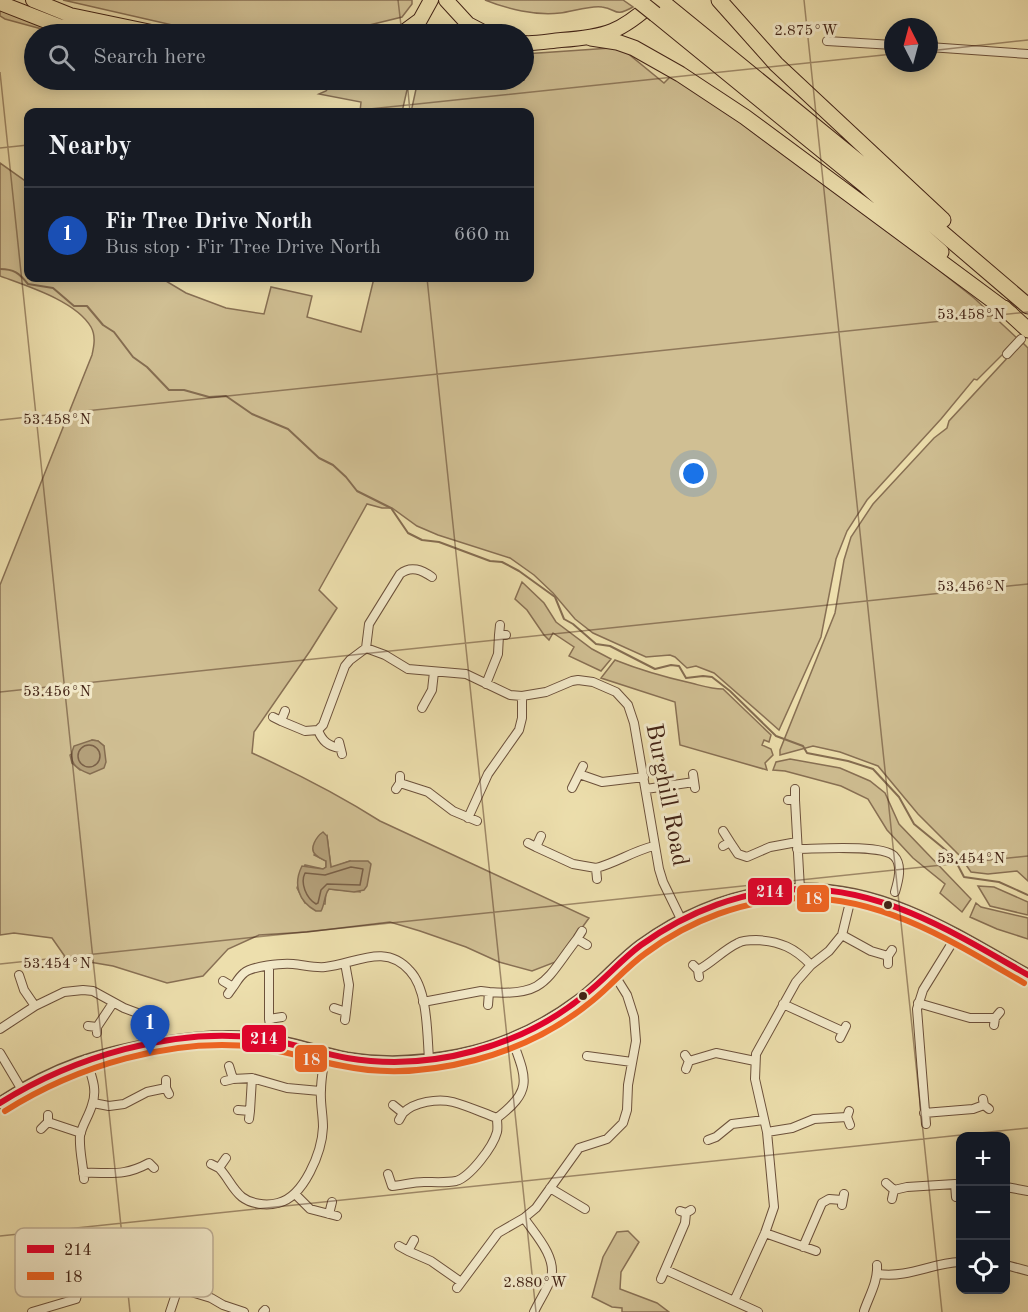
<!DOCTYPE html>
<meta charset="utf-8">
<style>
:root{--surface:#171b24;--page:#242831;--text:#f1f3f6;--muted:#9ea1a6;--line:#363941;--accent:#b45309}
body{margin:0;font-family:"Old Standard TT",serif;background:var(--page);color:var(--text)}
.controls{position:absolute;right:18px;bottom:18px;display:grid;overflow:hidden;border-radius:12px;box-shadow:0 3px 15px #0003}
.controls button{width:54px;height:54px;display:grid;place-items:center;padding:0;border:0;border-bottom:2px solid var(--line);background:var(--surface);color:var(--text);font:30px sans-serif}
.compass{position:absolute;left:884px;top:18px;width:54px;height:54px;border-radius:50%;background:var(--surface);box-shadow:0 3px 15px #0003;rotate:354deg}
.you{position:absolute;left:694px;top:474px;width:21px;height:21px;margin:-15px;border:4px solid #fff;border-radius:50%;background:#1a73e8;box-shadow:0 0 0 9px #1a73e833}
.badge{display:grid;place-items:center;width:39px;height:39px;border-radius:50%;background:var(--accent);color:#fff;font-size:20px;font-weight:700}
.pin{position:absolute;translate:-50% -50px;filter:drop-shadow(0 2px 3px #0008)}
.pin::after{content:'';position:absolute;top:32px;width:21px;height:18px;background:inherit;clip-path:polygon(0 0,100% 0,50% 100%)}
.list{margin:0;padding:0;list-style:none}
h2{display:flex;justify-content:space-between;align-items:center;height:78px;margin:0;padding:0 24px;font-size:26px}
h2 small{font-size:20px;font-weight:400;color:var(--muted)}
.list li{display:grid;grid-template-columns:39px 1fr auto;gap:18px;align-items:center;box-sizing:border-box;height:96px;padding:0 24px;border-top:2px solid var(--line)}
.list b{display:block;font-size:22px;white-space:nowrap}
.list p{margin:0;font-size:20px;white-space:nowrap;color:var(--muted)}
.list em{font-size:20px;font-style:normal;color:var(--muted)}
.icon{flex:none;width:33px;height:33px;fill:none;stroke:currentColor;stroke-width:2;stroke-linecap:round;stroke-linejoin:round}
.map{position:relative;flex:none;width:1028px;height:1312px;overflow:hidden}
.search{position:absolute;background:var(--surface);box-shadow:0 3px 15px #0003;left:24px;top:24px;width:510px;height:66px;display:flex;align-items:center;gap:15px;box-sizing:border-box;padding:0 21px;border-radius:33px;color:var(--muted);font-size:22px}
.panel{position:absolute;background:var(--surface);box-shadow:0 3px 15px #0003;left:24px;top:108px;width:510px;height:174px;border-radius:12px}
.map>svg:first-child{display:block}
.green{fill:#d0bf93;stroke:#887054;stroke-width:1.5;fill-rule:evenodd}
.water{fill:#b39f79;stroke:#856d51;stroke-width:1.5}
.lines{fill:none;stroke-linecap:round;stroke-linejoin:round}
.shore{stroke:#7a6047;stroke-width:1.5}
.stream{stroke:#856d51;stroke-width:2}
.minor-casing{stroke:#6c513b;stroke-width:10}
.tertiary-casing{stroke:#6c513b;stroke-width:13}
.trunk-casing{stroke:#412215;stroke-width:16}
.motorway-casing{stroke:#412215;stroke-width:17}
.minor{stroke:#f3eaca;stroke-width:8}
.tertiary{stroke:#f3eaca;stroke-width:10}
.trunk{stroke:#eddfad;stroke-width:14}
.motorway{stroke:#eddfad;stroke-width:15}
.motorway-bridge-casing{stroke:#412215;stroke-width:17;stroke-linecap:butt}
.motorway-bridge{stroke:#eddfad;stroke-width:15}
.bus-1-casing{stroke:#f3eaca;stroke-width:10}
.bus-2-casing{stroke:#f3eaca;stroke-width:10}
.bus-1{stroke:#e4002b;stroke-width:6}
.bus-2{stroke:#f26522;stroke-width:6}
.ticks{fill:none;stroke:#412215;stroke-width:1.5;stroke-opacity:0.45}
.bus-dot{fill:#412215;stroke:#f3eaca;stroke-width:2}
.labels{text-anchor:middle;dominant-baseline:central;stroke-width:6;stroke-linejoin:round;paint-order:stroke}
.street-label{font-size:24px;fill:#412215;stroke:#f3eaca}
.key{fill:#f3eaca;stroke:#beae94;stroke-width:1.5}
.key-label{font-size:16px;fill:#412215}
.ticks-label{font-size:15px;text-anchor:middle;fill:#412215;stroke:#f3eaca;stroke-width:6;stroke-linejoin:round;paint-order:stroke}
.line-badge{stroke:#f3eaca;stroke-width:2}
.badge-label{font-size:16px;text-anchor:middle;font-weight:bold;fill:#fff}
</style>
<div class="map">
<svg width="1028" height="1312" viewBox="0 0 1028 1312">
<rect width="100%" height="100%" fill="#eddfad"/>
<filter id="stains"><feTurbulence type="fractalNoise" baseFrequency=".00333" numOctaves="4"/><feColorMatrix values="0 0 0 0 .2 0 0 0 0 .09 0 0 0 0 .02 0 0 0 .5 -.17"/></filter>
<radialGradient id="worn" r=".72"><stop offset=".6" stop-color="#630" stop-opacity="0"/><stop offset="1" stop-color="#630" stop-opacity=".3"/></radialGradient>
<path class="green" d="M63,0H412V4L402,17L349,30L268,31L181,27Z
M485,0H623L633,7C613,18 618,9 602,7C591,5 571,12 560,13C536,16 507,9 485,0Z
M0,8L77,34H60L5,19L0,16Z
M611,48L626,52L664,83L674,73L882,225L974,298L1018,339L977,380L974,379L941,419L867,500L847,531L836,559L821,637L779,730L714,673L696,666L687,668L675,657L670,655L646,657L593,633L575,619L553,593L534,575L510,558L438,535L417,526L392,508H382L367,504L319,590L337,608L310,651L254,732L252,753C296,773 339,795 380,821L589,918L558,961L532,971L499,962L466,947L420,931L390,922L307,932L259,935L228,949L203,976L167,983L113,966L66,958L52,938L14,933L0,935V585L92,355C94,346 96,336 91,327C76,301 27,286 0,276V163L28,183V278H161L186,293L226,308L264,314L271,287L312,296L307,317L361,332L374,278H530V112H411L418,80H524V54ZM92,740L98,741L104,746L80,770L72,763L70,755ZM327,836L331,868L350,861L360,892L329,889L326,892L325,904L305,903L297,888L305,865L323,869L326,867V861L314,855Z
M335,80H407V90L402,112H360L361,102L319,94L326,91Z
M1022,342L1028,348V881L1017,871L988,874L971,872L959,855L918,814L878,766L840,752L813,746L780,755V750L835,613L844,560L851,537L873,504L934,438L947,428L949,421Z
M522,582L544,603L556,622L592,649L611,659L601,671L569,656L574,647L553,633L549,640L544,635L527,610L515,599Z
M615,660C640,670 664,677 691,683C703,686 711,689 723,689L771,735L769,742L764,740L762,745L771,749L773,755L765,763L767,770L680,745L675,702L601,678Z
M790,759L840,768L870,781L885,793L899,824L971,899L962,912L940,893L945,884L913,858L887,830L868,799L841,786L785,771L773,770L776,762Z
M978,886L994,887L1028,902V915L990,906Z
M976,903L981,907L1028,918V939L997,929L970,917Z
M628,1231L639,1242L621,1272L620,1289L657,1303L669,1312H622V1308L612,1307L592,1297L603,1257L617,1232Z"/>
<path class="water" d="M92,740L98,741L104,746L106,762L104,768L90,774C76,769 67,762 74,746Z
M323,832L327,836L331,867L350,861H368L371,864L367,886L364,890L354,892L329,889C324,895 325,904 321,911H316C298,901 293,884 302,866L323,869L326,867V861C322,859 319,858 316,855C308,849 317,836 323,832Z"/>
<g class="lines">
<path class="shore" d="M78 756a11 11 0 1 1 22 0a11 11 0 1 1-22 0Z
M351,867L363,869L360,885L327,884L321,890L318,903L316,904C306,898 300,883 305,873L325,875Z"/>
<path class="stream" d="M0,269C14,269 19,273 28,284L53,288L74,306H87L103,325L114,332L133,357L147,367L169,390H184L209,397L226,396L252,414L288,429L319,458L333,465L346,477L357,491L391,508L408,533L422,540L439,542L490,561L502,562L519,571L555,597L564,619L573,624L596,644L610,646L655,669L671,665L679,666L686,678L703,676L712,677L730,691L776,736L803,746L807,753L848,761L873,769L899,797L914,824L953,856L964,877L999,882L1028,895"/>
<g class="minor-casing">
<path id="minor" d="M827,41L893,45
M929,47L1028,54
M1007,354L1021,339
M500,625L499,635H506
M366,648L385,655L408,669L466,674L510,695L522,696L546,692L572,681L578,680L593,682L616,692L628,705L634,723L659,869L663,882L681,919
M486,684L498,654L499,635
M422,708L432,690L434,672
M273,717L281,721L285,711
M281,721L305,731L318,730C322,741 328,746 340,748
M318,730L323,725L345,666L350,660L366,648L369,624L400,574C411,565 422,570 432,577
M339,742L342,754
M579,774L602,782L644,777
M693,774L695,788
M400,783L428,792L453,811L477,821
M572,788L583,766
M396,789L400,783V776
M646,789L694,782
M788,800H795V789
M795,800L800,889
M468,818L488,774L519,730L522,718V696
M730,842L738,854L747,857L770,847L797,842
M528,843L536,847L541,836
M723,846L730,842L723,831
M536,847L573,864L596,868
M797,849C816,849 881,844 894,856C903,865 898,882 895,892
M597,879L596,868C616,863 633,851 654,846
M582,931L577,939L587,945
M842,935L871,951L888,956
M345,963L349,985L346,1012
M888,964V956L892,950
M693,965L698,970L699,977
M269,966V1019
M698,970C712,963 723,950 738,943C743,940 750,940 756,940C780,941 795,948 811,965
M19,975L24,990L35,1006L64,992L83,990L93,991L124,1008L148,1017
M223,981L233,987L228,994
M233,987C236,983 239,977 244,973C252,966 282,963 293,964C304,965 314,968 325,967C355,964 385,942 410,971C428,990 427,1034 429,1059
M489,992C545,997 546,979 577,939
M423,1002L481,991L489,992L488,1005
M918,1003L970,1018H995
M783,1004L842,1031
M334,1008L346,1012L345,1020
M270,1025L269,1019L282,1017
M994,1025L995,1018L1000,1012
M88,1026L97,1027V1033
M97,1027L113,1003
M0,1029L35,1006
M148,1029V1017L158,1019
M840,1038L846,1026
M0,1053L22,1090
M685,1055L689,1061L686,1069
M587,1056L632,1062
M689,1061L716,1053L755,1061
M233,1079L252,1078L287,1088L320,1091
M166,1080V1088L169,1094
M225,1081L233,1079L229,1066
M983,1099L984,1105L989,1109
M93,1103L109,1106L124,1104L147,1092L166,1088
M393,1105L403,1113L399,1120
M238,1110L250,1111L249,1119
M250,1111L252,1078
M849,1111L847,1117L850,1125
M403,1113C414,1102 438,1098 453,1102C468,1106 483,1113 497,1118
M924,1113L973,1109L984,1105
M497,1118C534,1090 526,1078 512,1039
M48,1122L81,1133
M926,1124L917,1009L923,990L957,935
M41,1129L48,1122V1115
M767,1132L792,1128L814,1119L847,1117
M708,1140L716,1137L732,1124L764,1120
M211,1164L219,1168L226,1158
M219,1168C228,1177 232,1189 242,1197C251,1204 266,1206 278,1203C304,1197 322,1152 323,1127C323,1115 320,1102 321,1090C321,1078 324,1065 325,1053
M83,1173C111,1172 123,1177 149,1163L154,1168
M388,1174L392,1186C403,1185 413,1182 424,1182C434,1182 446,1183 456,1181C470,1177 493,1147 497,1132C498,1128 497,1123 497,1118
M84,1179C83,1164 79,1150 80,1136C82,1125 89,1116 92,1105C98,1089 91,1075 86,1059
M886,1183L894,1190L892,1199
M1006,1187L1028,1191
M550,1188L585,1209
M894,1190L907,1187L955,1184L956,1197
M295,1194L310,1209L337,1216
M842,1205L844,1194
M680,1211L686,1213L691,1210
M329,1214L332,1202
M524,1218C535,1234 557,1257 551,1278C547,1290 539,1301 534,1312
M765,1233L816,1251
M43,1242L94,1238
M183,1245L184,1256H195
M399,1246L408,1251L414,1240
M803,1247L822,1203L829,1199L842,1200
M408,1251L431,1261L461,1282
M1006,1265L1028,1271
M666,1270L758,1312
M878,1274C910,1278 931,1263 960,1262
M661,1279L685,1223L686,1213
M178,1288L211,1298L223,1305L244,1312
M457,1288L498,1233L524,1218L536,1208L579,1148L607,1139L623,1123L627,1110L628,1085L636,1041L634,1017L627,995L612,971
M734,1301L765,1233L774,1207L767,1132L755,1079L756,1054L796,982L811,965L829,951L842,935L852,894
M864,1311C869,1296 878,1282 877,1265
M32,1312L76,1299C82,1279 79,1260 75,1240
M170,1312L178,1288L184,1256
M263,1312L265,1310"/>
</g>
<g class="tertiary-casing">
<path id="tertiary" d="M0,1103C54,1067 102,1052 166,1042C201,1036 236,1034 271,1040C297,1044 321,1053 347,1058C383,1064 422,1062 458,1055C502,1046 543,1027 579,1000C601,984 619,961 641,945C688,911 743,890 802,889C887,888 957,935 1028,975"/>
</g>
<g class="trunk-casing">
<path id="trunk" d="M33,0L70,15L161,34
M446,0L468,24L487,34
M0,3L59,26L90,34
M401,34L420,20L431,0
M524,43C536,44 549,41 561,40C606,37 621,32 655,1"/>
</g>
<g class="motorway-casing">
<path id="motorway" d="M660,0L870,171L1028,306
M719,0L776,64L943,220
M655,14L866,186L941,252
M591,38L617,42L634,48L680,74L745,117L1011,314
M1004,308L1028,330"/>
</g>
<use href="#minor" class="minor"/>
<use href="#tertiary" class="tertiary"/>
<use href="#trunk" class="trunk"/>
<use href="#motorway" class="motorway"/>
<g class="motorway-bridge-casing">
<path id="motorway-bridge" d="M640,2L655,14"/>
</g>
<use href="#motorway-bridge" class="motorway-bridge"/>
<g class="bus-1-casing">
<path id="bus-1" d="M0,1103C73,1057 173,1027 260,1038C290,1042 318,1053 347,1058C389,1065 434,1062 474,1051C515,1040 555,1020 587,993C606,978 622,959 641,945C687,912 744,889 802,889C886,889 958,935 1028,975"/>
</g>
<g class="bus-2-casing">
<path id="bus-2" d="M5,1111C76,1066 172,1037 257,1047C287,1051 314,1061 343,1066C386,1075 433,1071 475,1060C517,1049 558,1029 592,1001C611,986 626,967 646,953C690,920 744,900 799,898C882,896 955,943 1024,983"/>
</g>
<use href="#bus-1" class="bus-1"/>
<use href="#bus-2" class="bus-2"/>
</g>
<path class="ticks" d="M398,0L402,34M804,0L942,1312M929,51L1028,40M0,72L130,1312M407,80L410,112M341,112L893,54M0,148L28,145M427,278L536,1312M0,420L1028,312M0,692L1028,584M0,964L1028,856M0,1236L1028,1128"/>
<g class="bus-dot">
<circle cx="888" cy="905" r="5"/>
<circle cx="583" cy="996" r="5"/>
</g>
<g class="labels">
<g class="street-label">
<text transform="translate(666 795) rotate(79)">Burghill Road</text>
</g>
</g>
<rect x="15" y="1228" width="198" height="69" rx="9" class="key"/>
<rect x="27" y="1245" width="27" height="8" fill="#e4002b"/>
<rect x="27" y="1272" width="27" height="8" fill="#f26522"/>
<g class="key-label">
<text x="64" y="1255">214</text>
<text x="64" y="1282">18</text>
</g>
<g class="ticks-label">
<text x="806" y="35">2.875°W</text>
<text x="971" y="319">53.458°N</text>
<text x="57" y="424">53.458°N</text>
<text x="971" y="591">53.456°N</text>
<text x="57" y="696">53.456°N</text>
<text x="971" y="863">53.454°N</text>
<text x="57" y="968">53.454°N</text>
<text x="535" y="1287">2.880°W</text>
</g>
<g class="line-badge">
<rect x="747" y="877" width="46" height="29" rx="6" fill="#e4002b"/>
<rect x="796" y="884" width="34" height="29" rx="6" fill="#f26522"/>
<rect x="241" y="1024" width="46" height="29" rx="6" fill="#e4002b"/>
<rect x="294" y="1044" width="34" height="29" rx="6" fill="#f26522"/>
</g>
<g class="badge-label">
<text x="770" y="897">214</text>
<text x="813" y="904">18</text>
<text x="264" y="1044">214</text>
<text x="311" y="1065">18</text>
</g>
<rect width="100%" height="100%" filter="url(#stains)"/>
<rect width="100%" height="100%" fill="url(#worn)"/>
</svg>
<div class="controls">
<button>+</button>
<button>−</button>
<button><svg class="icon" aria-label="locate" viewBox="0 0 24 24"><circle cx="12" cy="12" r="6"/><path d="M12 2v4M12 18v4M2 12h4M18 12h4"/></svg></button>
</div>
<svg class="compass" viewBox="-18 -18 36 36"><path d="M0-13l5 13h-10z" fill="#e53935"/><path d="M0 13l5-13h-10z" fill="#9ea1a6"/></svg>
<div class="you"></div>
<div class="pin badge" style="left:150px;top:1055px;background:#1a4fb4">1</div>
<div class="search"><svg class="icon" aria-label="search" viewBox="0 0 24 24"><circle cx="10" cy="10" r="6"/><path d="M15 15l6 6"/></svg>Search here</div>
<section class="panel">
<h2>Nearby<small></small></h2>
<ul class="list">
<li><span class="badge" style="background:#1a4fb4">1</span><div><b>Fir Tree Drive North</b><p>Bus stop · Fir Tree Drive North</p></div><em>660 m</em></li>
</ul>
</section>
</div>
